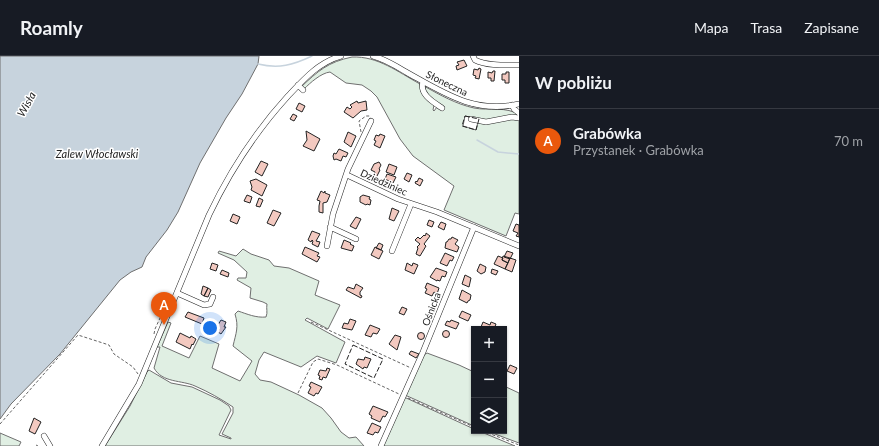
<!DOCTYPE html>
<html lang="pl">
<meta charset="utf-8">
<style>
:root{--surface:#171b24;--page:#242831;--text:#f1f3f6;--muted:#9ea1a6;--line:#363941;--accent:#ea580c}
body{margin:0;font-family:Lato,sans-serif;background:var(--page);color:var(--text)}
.controls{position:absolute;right:12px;bottom:12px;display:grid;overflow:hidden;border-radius:0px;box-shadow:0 1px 3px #0004}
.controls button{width:36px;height:36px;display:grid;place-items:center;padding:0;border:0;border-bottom:1px solid var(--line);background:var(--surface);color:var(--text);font:20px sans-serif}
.you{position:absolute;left:210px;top:272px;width:14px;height:14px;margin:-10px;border:3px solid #fff;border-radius:50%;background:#1a73e8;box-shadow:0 0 0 6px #1a73e833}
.badge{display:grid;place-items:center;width:26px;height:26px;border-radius:50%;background:var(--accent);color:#fff;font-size:13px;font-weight:700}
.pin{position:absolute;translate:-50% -33px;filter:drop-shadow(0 1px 2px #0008)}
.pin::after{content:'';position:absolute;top:21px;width:14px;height:12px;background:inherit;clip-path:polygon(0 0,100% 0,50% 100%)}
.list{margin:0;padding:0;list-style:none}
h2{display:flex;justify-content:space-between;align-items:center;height:52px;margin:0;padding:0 16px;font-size:17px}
h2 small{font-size:13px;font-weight:400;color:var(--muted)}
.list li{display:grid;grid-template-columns:26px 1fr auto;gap:12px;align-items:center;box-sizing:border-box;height:64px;padding:0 16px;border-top:1px solid var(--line)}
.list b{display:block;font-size:15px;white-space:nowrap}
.list p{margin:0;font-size:13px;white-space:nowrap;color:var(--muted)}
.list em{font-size:13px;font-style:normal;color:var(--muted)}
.icon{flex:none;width:22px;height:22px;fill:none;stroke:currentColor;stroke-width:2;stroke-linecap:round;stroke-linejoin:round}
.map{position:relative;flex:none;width:519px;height:390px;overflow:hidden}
header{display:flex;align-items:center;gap:24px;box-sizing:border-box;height:56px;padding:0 20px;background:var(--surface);border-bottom:1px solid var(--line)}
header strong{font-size:19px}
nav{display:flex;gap:22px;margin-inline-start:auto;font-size:14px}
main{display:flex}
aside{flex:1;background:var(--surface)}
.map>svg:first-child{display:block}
.green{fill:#e0efe3;stroke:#6f6f6f}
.water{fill:#c7d3dd;stroke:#6f6f6f}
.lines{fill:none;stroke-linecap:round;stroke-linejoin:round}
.stream{stroke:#c7d3dd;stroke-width:1.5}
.building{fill:#f3c9c0;stroke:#222}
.minor-casing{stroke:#222;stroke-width:6}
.path{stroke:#646464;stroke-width:1;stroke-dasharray:3 2;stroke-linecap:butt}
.minor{stroke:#fff;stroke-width:5}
.fence{stroke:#222;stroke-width:1;stroke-dasharray:5 2;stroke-linecap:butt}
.labels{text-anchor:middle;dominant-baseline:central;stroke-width:3;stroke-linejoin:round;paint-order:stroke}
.street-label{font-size:10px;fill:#222;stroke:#fff}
.water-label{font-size:11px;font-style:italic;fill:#222;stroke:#fff}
</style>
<header>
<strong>Roamly</strong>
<nav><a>Mapa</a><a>Trasa</a><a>Zapisane</a></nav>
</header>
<main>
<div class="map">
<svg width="519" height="390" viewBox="0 0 519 390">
<rect width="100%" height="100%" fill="#fff"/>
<path class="green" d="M352,1C378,0 398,16 420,28L421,36L434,49L433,54L434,55L437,51L442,53L443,52C436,47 423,39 424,30C440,39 456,48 474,52C489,55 507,50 519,59V61L512,60L485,64L465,60L463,70L476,74L478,66C492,67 506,62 519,64V158L515,157L506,180L444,154L454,130L413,100L400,83L377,41L371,35L362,29L346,27L330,16C321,17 310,27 304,33L301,31C318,15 328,6 352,1Z
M243,193L251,198L269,204L274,210L289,212L319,225L315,239L340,249L328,273L307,262L305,264L345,286L336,307L317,300L301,311L264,296L259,304L255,318L260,324L271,326L299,339L322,352L331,362L341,376L349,382L356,381L364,390H105L130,350L147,316L149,314L171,327L192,331L220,344L229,350L231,354L219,379L231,383V382L222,378L233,357V351C221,343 209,336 195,330C182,324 162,327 154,312L160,291H157L168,266L171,267L162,290L189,302L200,280L219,288L212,312L240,325L252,305L233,290C236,277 239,271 235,258L238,255C247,258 256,262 266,261C268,256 266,253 267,248L263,246L250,242L251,232L237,224L238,222H246L247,216L234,204L218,197L219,195L236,200Z
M427,297L459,309L474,316V370L405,339L424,299Z
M504,330L519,337V387L487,375H504Z
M404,341L474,373V375H479L515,390H382Z
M0,377L21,386L19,390H0Z"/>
<path class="water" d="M0,0H259L258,8L242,38L226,62L200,107L178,156L167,174L146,201L142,211L131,216L120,224L60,298L11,348L0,363Z"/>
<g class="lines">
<path class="stream" d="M258,8C279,13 293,9 312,0
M477,84L498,96L519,98"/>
</g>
<path class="building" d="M464,4L467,10L457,14L456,10L459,9L457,6Z
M479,12L481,13L479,23L475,22L476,20L473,19L474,13L478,14Z
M493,15H495L494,25H491V22H488V16L492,17Z
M506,16H509V27H505V24H502V18H506Z
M357,45L358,47L366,45L367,54L361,55L353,62L344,56L347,51L350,53L352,51L350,49Z
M299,47L305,50L302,56L296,53Z
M293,58L297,60L294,65L290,63Z
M306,75L320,83L314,95L303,90L307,84Z
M348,76L356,80L351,91L344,86Z
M380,78L385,80L380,92L374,89L376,85L374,84L376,79L379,80Z
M339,93L348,97L346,101L343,100L341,105L336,103L334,104L333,100L334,97L336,98Z
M261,105L268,108L262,120L255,116Z
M379,106L381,109L379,113L380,114L376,122L373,121L375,116L371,114L374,108Z
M389,108L397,111L394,119L386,116Z
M407,117L412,119L409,126L404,123Z
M387,118L396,121L393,127L385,123Z
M419,122L423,124L420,130L415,127L416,125L417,126Z
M256,123L267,129L262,140L251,134L252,131L250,125Z
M321,135L324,137L325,135V137L330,139L327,146L323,147V157L319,156V150L320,145L317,144Z
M247,139L252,141L250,147L244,145Z
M363,139L370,141L369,143L371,144L370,149L367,148L366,149L360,146V141Z
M259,142L263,144L260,151L256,150Z
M392,152L399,155L394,165L389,163Z
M273,154L281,157L274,170L267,167Z
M233,158L240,161L237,168L230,165Z
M356,161L361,163L356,173L350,170Z
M429,164L434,166L432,171L427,169Z
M441,166L446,168L444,174L438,171Z
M516,168L519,169V181L516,180L518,177L513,175Z
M312,175L320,178L316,185L320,186L318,191L312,188L313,185L312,184L311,186L308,184Z
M426,177L430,180L424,188L426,190L420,200L416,198L418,192L417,191L420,188L415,184L418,181L420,183L424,179L425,180L426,178Z
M452,181L458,184L455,188L459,191L457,196L445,192L446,186H447L449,183H451Z
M344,184L351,187L350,188L354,190L352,195L341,192Z
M379,187L383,189L381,194L376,192Z
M305,191L319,197L317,200L320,201L317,206L302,198Z
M375,191L383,195L379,203L371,199Z
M507,195L513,197L510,203L504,201Z
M445,197L454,201L452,205L450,204L447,210L440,207Z
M498,200L503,202L502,204L508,207L505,213L494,208Z
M503,200L510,202L508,207L502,204Z
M510,202L516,204L512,216L505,213Z
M212,207L218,209L216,215L210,213Z
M407,207L412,210L413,207L418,209L414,218L405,214Z
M480,208L486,211L485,216L481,218L477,215Z
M436,212L447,216L445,221L442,220L440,225L437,224V225L430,221Z
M492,213L498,215L496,219L491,217Z
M222,214L229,217L228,221L220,218Z
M465,219L471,222L469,231L462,228Z
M427,227L439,232L437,238L434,236L432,240L425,237L427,233L425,232Z
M356,228L363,232L360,236V239L362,240L361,242L346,234L348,231L354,233Z
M203,230L208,232L204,240L201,238Z
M208,232L211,234L208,241L204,240Z
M462,234L471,239L470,244L468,245L467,247L459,243Z
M402,251L407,253L404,259L399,257Z
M462,255L471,259L468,265L459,261Z
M188,256L204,262L202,268L185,261Z
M350,263L356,265L352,274L342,272L344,267L348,268Z
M221,264L226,266L224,271H226L221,278L218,276L219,273L216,272Z
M451,264L459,267L456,273L445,269L447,265L450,266Z
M483,266L490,269L491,266L496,268L494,273H486L481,271Z
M370,269L380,273L377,278L373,277L371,281L365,279Z
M442.5 278a3.5 3.5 0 1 1 7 0a3.5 3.5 0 1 1-7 0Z
M417.5 280a3.5 3.5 0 1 1 7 0a3.5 3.5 0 1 1-7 0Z
M180,277L190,282L191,280L196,283L193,289L192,288L190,293L176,286Z
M395,279L401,281L397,294L389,288Z
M411,295L419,298L416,302L409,298Z
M365,301L371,303L367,312L364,311L363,313L356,308L358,303L364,304Z
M510,309L517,312L514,318L507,315Z
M327,312L330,313L326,322L323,321L322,324L319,323L320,320L318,319L320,314L326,315Z
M311,326L322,331L318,338L316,337L314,340L308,337L311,331L309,330Z
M373,350L388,356L385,361L383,360L380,366L371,362L372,360L369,358Z
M34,362L41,366L35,378L29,375Z
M372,367L381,371L378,377L375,376L373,379L367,377Z"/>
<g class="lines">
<g class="minor-casing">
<path id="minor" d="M373,0C385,3 396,10 406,16C444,37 474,58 519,48
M473,0L475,4C487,10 505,9 519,9
M423,26C419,38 433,46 442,52
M298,29L303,34
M512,49L514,53L519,57
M471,63L486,66L512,61L519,62
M347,119L398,143L437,156L519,190
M330,171L356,183
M327,190L333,158L348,113L371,65
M392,195L411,148
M177,237L204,249L210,248L213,241
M44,380L50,390
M102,390L139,328L209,159C230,115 256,75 288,40C304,23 319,6 341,0
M381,390L423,296L474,171"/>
</g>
<path class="path" d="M361,76L359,65L366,60H370
M311,266L411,312
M154,278L155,273L166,249
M298,337L313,306L318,303L337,309L399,338
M408,342L474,371
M0,368L78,279L109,289L114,298L133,311L138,318
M483,375L519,389
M36,389L38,390"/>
<use href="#minor" class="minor"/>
<path class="fence" d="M465,60L479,63L476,74L462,70Z
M353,289L383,303L374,322L345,308Z"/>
</g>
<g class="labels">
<g class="street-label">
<text transform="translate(447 27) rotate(26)">Słoneczna</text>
<text transform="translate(384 126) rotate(24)">Dziedziniec</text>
<text transform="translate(431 253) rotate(-69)">Ośnicka</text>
</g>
<g class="water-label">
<text transform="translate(26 48) rotate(-61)">Wisła</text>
<text x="97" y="97">Zalew Włocławski</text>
</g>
</g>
</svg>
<div class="controls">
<button>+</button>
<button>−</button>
<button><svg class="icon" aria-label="layers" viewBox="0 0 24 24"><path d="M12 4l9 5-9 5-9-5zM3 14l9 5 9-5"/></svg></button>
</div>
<div class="you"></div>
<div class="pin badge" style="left:164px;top:269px">A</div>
</div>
<aside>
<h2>W pobliżu<small></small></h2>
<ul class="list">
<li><span class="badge">A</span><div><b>Grabówka</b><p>Przystanek · Grabówka</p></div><em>70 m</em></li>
</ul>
</aside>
</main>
